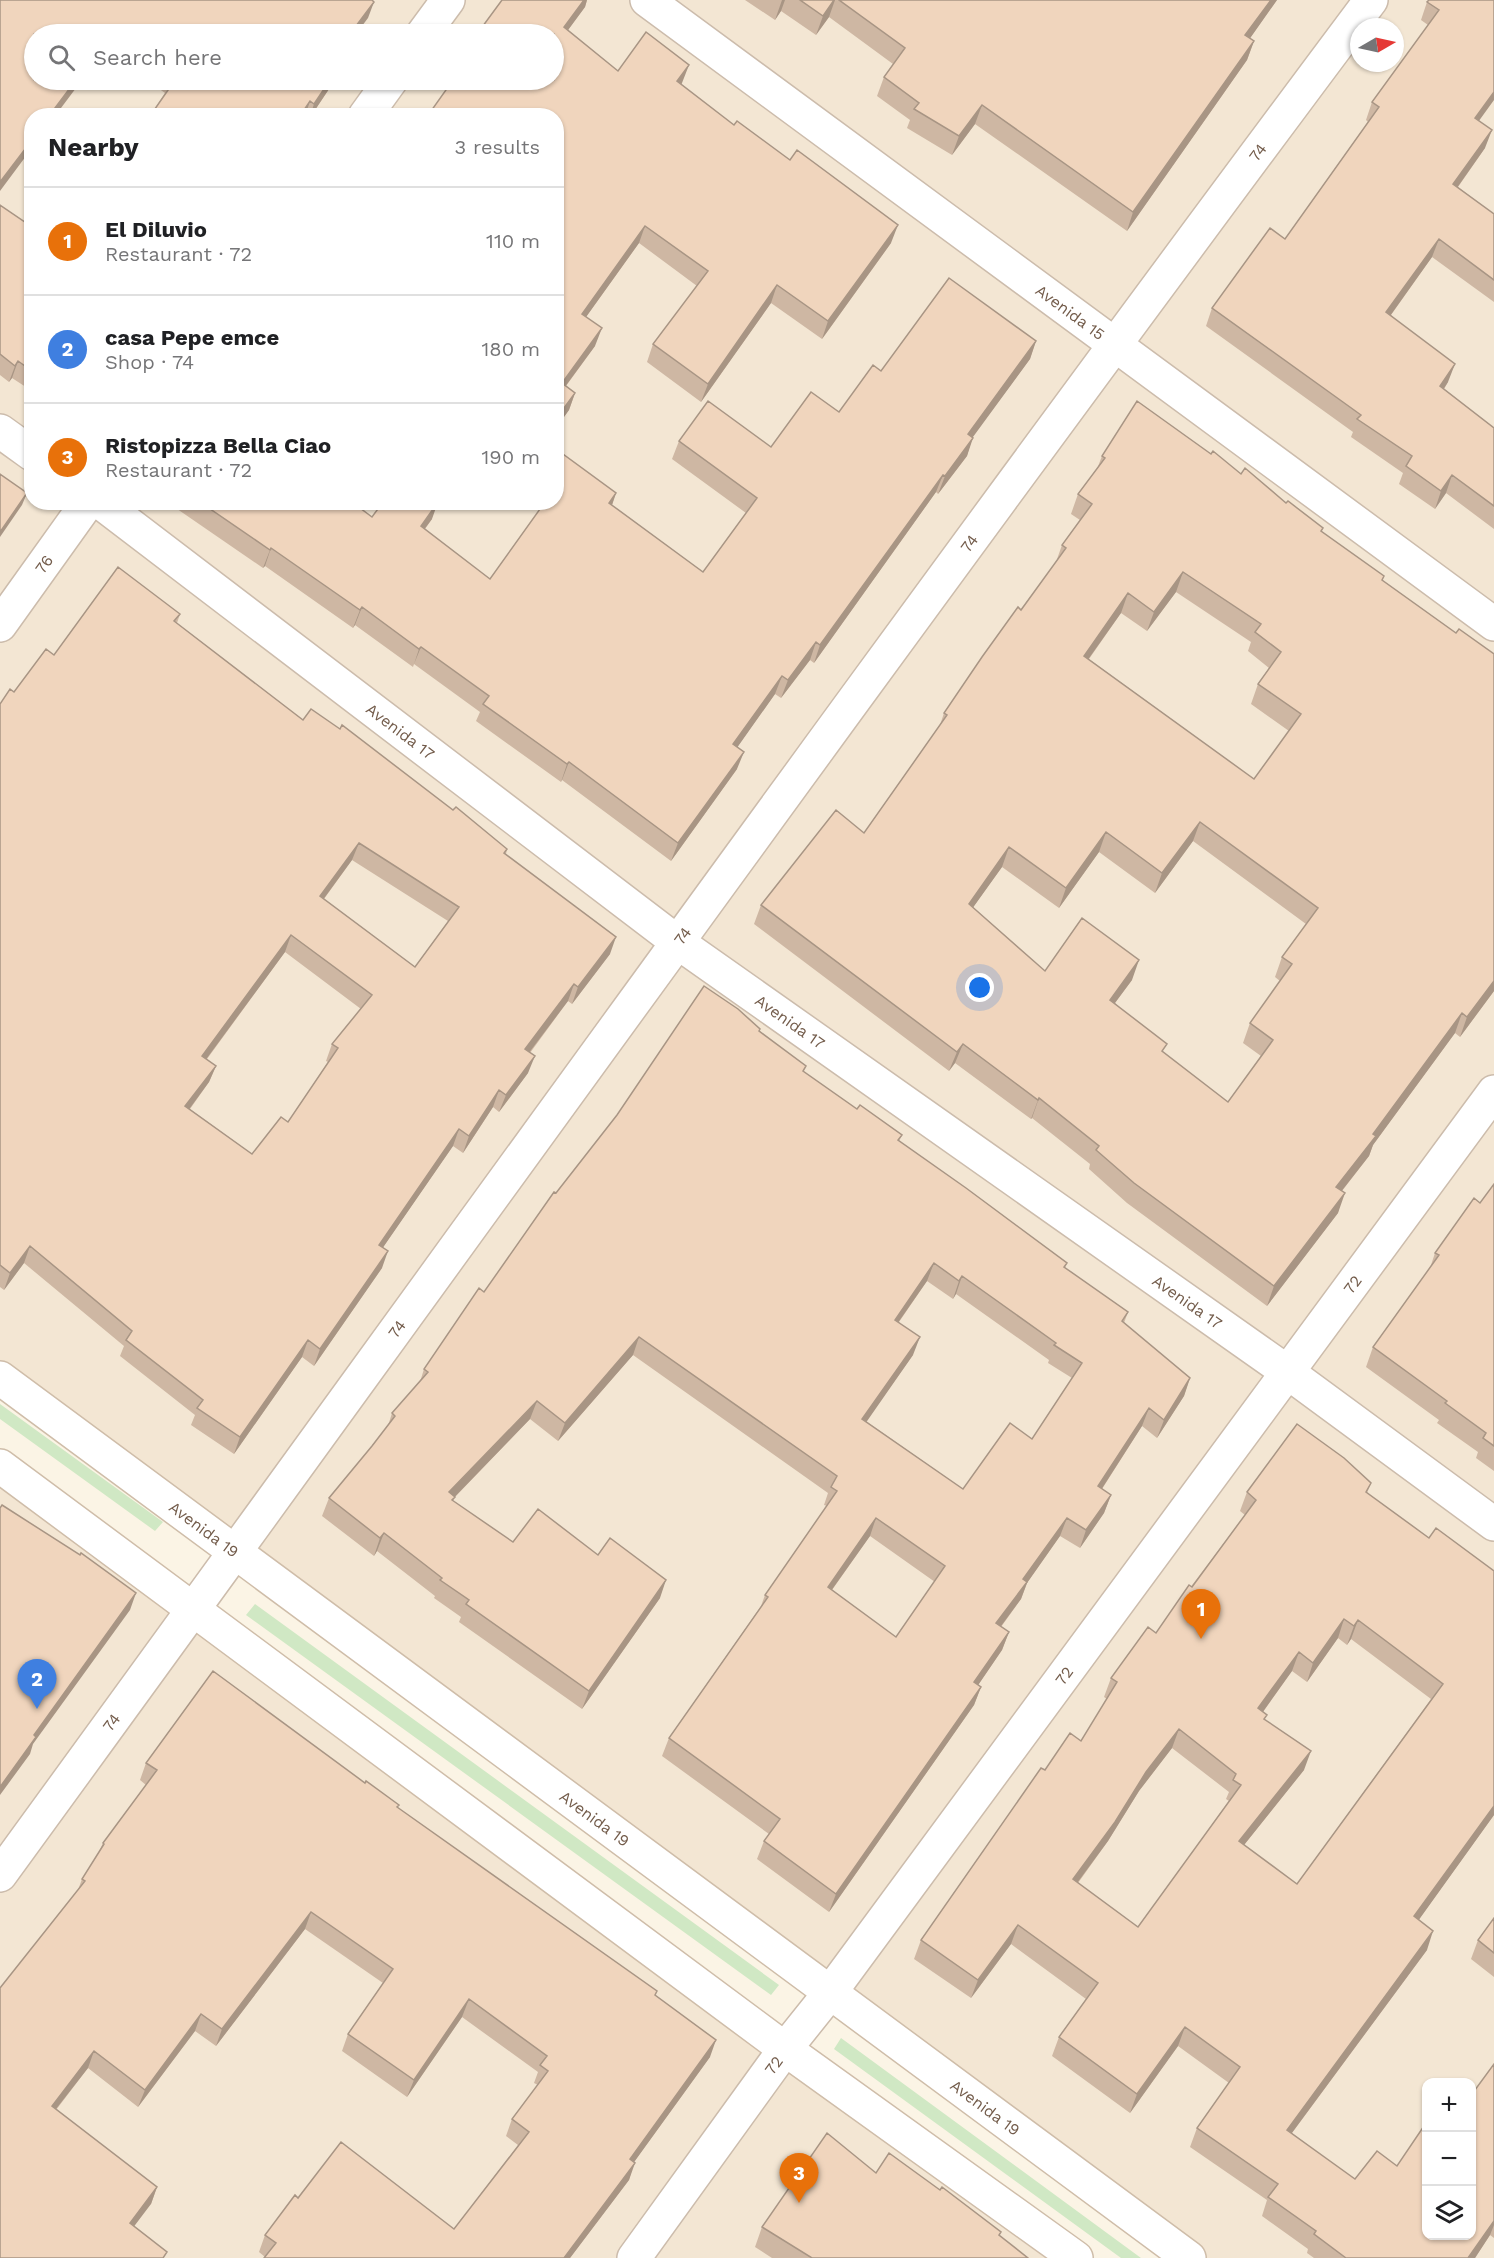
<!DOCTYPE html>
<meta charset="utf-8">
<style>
:root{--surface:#fff;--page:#f2f2f2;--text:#202124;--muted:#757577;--line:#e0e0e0;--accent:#0b8043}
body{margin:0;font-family:"Work Sans",sans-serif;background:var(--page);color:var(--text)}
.controls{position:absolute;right:18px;bottom:18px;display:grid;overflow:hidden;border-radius:12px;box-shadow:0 2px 4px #0004}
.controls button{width:54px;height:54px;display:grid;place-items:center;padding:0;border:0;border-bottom:2px solid var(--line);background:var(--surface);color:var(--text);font:30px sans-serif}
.compass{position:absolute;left:1350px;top:18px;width:54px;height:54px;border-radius:50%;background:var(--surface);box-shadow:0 2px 4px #0004;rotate:81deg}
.you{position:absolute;left:980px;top:988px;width:21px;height:21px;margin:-15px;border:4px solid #fff;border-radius:50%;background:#1a73e8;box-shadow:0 0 0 9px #1a73e833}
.badge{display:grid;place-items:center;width:39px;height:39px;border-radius:50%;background:var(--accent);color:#fff;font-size:20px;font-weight:700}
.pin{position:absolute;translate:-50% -50px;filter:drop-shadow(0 2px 3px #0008)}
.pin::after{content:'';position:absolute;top:32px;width:21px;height:18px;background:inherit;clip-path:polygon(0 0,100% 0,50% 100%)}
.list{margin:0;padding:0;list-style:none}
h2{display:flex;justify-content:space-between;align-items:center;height:78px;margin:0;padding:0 24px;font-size:26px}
h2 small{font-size:20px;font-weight:400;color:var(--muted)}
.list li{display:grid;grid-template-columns:39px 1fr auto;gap:18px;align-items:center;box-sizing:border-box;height:108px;padding:0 24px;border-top:2px solid var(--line)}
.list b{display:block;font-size:22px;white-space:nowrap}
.list p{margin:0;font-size:20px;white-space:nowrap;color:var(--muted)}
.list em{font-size:20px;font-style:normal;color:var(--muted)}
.icon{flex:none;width:33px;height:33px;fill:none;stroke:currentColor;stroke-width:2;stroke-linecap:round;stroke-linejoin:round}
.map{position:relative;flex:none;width:1494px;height:2258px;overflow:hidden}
.search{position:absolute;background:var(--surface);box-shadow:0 2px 4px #0004;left:24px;top:24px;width:540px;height:66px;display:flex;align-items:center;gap:15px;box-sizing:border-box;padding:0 21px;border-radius:33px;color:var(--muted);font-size:22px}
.panel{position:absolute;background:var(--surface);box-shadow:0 2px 4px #0004;left:24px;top:108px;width:540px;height:402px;border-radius:24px}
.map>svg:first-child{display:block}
.residential{fill:#f3e6d3;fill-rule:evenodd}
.grass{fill:#d0e8c4}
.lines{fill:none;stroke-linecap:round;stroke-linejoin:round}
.street-casing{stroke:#ccbcac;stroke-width:36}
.secondary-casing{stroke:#cfbda9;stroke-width:36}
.street{stroke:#fff;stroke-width:33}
.secondary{stroke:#fff;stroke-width:33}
.wall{fill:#ceb7a3;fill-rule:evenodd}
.shaded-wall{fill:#a89584}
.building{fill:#f0d5bd;stroke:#a89584;stroke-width:1.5;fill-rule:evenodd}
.labels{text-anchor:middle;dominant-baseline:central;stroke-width:5;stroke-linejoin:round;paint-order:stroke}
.street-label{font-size:16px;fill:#735c4b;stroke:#fef8eb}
</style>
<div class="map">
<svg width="1494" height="2258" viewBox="0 0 1494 2258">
<rect width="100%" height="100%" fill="#fbf4e5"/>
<path class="residential" d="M0,0H1494V2258H1189L0,1378ZM1359,27H1395V63H1359ZM34,34H554V80H34ZM32,116H556V502H32ZM1426,2082H1472V2236H1426Z
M0,1466L1076,2258H0Z"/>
<path class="grass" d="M0,1404L163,1522L155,1531L0,1419Z
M255,1604L779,1985L771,1995L246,1615Z
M841,2038L1141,2258H1121L834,2049Z"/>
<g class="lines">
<g class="street-casing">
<g id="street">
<path id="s1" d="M647,0L1494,624"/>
<path d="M423,34L448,0"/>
<path d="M365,116L391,80"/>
<path d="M0,431L32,454"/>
<path id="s2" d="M100,502L676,941L1286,1371L1494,1524"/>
<path id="s3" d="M0,625L88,502"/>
<path id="s4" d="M0,1875C456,1249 907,620 1371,0"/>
<path id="s5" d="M634,2258L785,2049L829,1994L1494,1092"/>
</g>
</g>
<g class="secondary-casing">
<g id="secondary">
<path id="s6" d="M0,1378L1189,2258"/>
<path d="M0,1466L785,2049L1076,2258"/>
</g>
</g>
<use href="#street" class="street"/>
<use href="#secondary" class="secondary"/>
</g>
<path class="wall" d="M502,0H587L585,7L568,30L618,71L682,83L681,85L891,243L822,339L771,303L701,402L647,362L653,344L697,286L639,243L586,317L595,346L566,386L575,393L569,410L556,428V116H429L431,111L554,80Z
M745,0H1277L1250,38L1254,41L1247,60L1127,231L975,124L952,155L907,128L910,120L877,96L884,77L893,64L829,17L816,35L781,11L775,20Z
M1494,0L1479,121L1485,148L1458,187L1494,214V302L1432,257L1391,315L1448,382L1444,389L1494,428V529L1446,493L1435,509L1399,484L1403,473L1351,437L1353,432L1206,326L1212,308L1285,239L1368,122L1366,120L1372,102L1428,25L1421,20L1427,2Z
M147,80H335L311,116H150L165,93Z
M0,205L32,227V391L12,378L9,382L0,375Z
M1036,341L1030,359L972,437L967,456L938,494L936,492L814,663L810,660L781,698L775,694L737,747V769L671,861L562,780L561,782L476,721L480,712L414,664L413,667L355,625L353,628L265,566L263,568L167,502H352L372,517L432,519L425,529L490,579L540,509L532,502H556L616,493L612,505L703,572L746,513L672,459L679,441L771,447L839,412L881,371Z
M1211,454L1241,474L1322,532L1383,580L1494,991L1460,1037L1455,1033L1373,1145L1369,1156L1342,1191L1338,1213L1267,1306L1127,1203L1089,1169L1090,1164L1032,1118L1031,1119L955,1063L949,1071L754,924L761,905L864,833L940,725L944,713L1056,562L1062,545L1080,520L1071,514L1078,494L1097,469L1102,456ZM1176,592L1251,642L1248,651L1269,668L1258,684L1251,704L1289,731L1254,779L1089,659L1121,613L1147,631ZM1193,841L1306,924L1282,957L1275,977L1280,981L1250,1023L1243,1043L1261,1056L1228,1102L1164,1053L1115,1003L1132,980L1045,971L973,907L1002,867L1059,908L1099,852L1155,893Z
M180,614L177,623L303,720L453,810L507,849L506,854L610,954L572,1004L568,1001L530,1053L528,1073L499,1112L493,1107L463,1153L453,1146L383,1247L382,1268L314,1366L302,1357L234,1454L191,1425L195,1415L120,1356L124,1346L24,1263L4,1290L0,1287V704L14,692L54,655ZM352,860L448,921L415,967L324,899ZM285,952L361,1009L332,1044L326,1061L328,1062L288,1122L252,1154L190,1109L209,1082L216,1066L207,1059Z
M760,1031L804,1072L857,1109L902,1135L899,1141L1067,1263L1065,1268L1128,1312L1124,1323L1190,1378L1184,1396L1157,1438L1142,1426L1102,1489L1111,1495L1104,1513L1080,1548L1060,1536L1027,1583L1021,1599L1001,1627L1009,1632L1002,1650L978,1685L981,1687L974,1705L829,1912L757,1859L764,1841L769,1834L662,1756L669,1738L761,1606L765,1595L827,1506L824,1505L828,1493L633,1355L558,1441L530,1419L455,1497L453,1501L513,1542L598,1555L660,1598L582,1709L459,1622L461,1617L434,1598L435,1596L377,1551L374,1556L322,1516L329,1498L372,1446L388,1426L392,1413L420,1382L424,1369L484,1292L556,1193ZM927,1281L953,1299L956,1294L1049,1360L1048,1363L1072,1378L1032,1439L963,1489L866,1421L913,1355L899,1322ZM870,1536L935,1582L896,1637L832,1590Z
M1494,1184V1471L1476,1458L1478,1452L1437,1423L1439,1420L1366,1367L1373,1347L1430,1268L1435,1253L1480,1203Z
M1371,1483L1367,1493L1429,1538L1494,1571V1815L1419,1919L1427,1950L1292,2133L1426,2235L1494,2064V2238L1490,2235L1475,2258H1314L1307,2253L1308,2249L1262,2216L1267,2200L1190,2147L1197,2128L1229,2083L1178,2046L1130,2113L1052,2056L1059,2037L1086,1999L1011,1944L971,1998L914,1959L921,1940L1045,1770L1081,1741L1107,1699L1104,1697L1111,1678L1156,1633L1245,1515L1240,1511L1247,1492ZM1338,1638L1347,1645L1351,1639L1431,1699L1297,1884L1244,1845L1304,1770L1265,1720L1263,1712L1292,1671L1307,1682ZM1172,1748L1229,1792L1226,1799L1229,1801L1138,1927L1078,1883L1108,1841L1139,1791Z
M146,1763L398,1808L656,1996L710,2057L634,2162L629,2180L570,2258L265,2257L259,2252L265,2235L298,2198L454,2229L518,2145L506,2136L512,2119L538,2085L534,2083L538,2072L462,2017L407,2097L342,2051L348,2034L383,1983L305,1929L216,2046L195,2031L138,2107L88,2068L56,2110L157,2187L151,2204L0,2258L78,1890L82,1879L99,1852L103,1843L146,1785L140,1780Z
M1494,1918V1977L1471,1959L1478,1940Z
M876,2173L1000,2236L1028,2258H772L755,2247L762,2227Z"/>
<path class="shaded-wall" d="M584,0H587L585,7L557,45L564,27Z
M782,0H785L781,11L775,20Z
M834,0H835L829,17L816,35L823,16Z
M1271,0H1277L1239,54L1245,35Z
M374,2L368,18L356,34H350Z
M1254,41L1247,60L1127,231L1133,212Z
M689,65L682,83L670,99L677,81Z
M76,80H82L55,116H49Z
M330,80H335L311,116H310L314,104Z
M1494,92V100L1468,136L1475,118Z
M310,101L305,116H300Z
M982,105L975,124L952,155L959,136Z
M1492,130L1485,148L1447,202L1453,184Z
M32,140V148L0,191V182Z
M898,225L891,243L822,339L828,321Z
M645,226L639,243L576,331L582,314Z
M1439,239L1432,257L1380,330L1386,312Z
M777,285L771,303L701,402L708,384Z
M602,328L595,346L556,399L562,383Z
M1036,341L1030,359L962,452L968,434Z
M18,361L12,378L9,382L15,366Z
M1455,364L1448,382L1434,404L1440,386Z
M575,393L569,410L556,428V419Z
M973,438L967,456L938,494L945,476Z
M943,475L936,492L814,663L820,645Z
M1452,475L1446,493L1435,509L1441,491Z
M27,493L22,505L0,537V532Z
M616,493L610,511L609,503Z
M438,502L432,519L414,543L421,526Z
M271,548L265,566L263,568L270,550Z
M1183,572L1176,592L1147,631L1154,612Z
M1128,593L1121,613L1077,675L1084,656Z
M362,607L355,625L353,628L360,610Z
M816,642L810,660L781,698L788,680Z
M421,647L414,664L413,667L419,649Z
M782,676L775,694L727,762L733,744Z
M744,752L737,769L671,861L678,843Z
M569,762L562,780L561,782L567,764Z
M1200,822L1193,841L1155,893L1162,873Z
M1106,832L1099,852L1059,908L1066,888Z
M359,843L352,860L314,912L320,896Z
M1009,847L1002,867L962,923L969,904Z
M291,935L285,952L196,1073L202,1056Z
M616,937L610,954L572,1004L578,987Z
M1139,960L1132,980L1103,1019L1110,1000Z
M1494,981V991L1460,1037L1467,1017Z
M574,984L568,1001L519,1066L525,1049Z
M1462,1013L1455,1033L1373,1145L1369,1156L1329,1207L1336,1187L1373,1134Z
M963,1044L955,1063L949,1071L957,1052Z
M535,1056L528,1073L499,1112L506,1095Z
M216,1066L209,1082L179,1123L185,1106Z
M499,1090L493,1107L463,1153L469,1136Z
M1039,1098L1032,1118L1031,1119L1038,1100Z
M459,1129L453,1146L373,1262L379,1245Z
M1345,1193L1338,1213L1267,1306L1274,1286Z
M30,1246L24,1263L4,1290L10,1273Z
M388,1251L382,1268L314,1366L320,1349Z
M934,1263L927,1281L888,1337L895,1320Z
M962,1276L956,1294L953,1299L959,1281Z
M639,1337L633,1355L558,1441L565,1423Z
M920,1337L913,1355L856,1437L862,1419Z
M308,1340L302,1357L234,1454L240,1437Z
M1190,1378L1184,1396L1157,1438L1164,1420Z
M537,1401L530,1419L442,1510L449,1492Z
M1149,1408L1142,1426L1092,1504L1098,1486Z
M1111,1495L1104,1513L1080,1548L1086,1530Z
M876,1518L870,1536L821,1605L828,1587Z
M1067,1518L1060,1536L1027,1583L1021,1599L990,1641L996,1623L1023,1579Z
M384,1533L377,1551L374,1556L380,1538Z
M666,1580L660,1598L582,1709L589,1691Z
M136,1593L130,1610L33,1744L30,1754L0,1795V1787L34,1735Z
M1344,1619L1338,1638L1307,1682L1313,1663Z
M1358,1620L1351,1639L1347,1645L1354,1626Z
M1009,1632L1002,1650L968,1700L974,1682Z
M1299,1652L1292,1671L1252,1727L1258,1708Z
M981,1687L974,1705L829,1912L836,1894Z
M1179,1729L1172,1748L1139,1791L1108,1841L1066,1898L1073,1879L1146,1772Z
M1311,1751L1304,1770L1232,1860L1239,1841Z
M1494,1806V1815L1408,1935L1414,1916Z
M311,1912L305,1929L216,2046L222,2029Z
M1018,1925L1011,1944L971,1998L978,1980Z
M1433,1931L1427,1950L1280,2149L1287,2130Z
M469,1999L462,2017L407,2097L414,2080Z
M201,2014L195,2031L138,2107L145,2090Z
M1185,2027L1178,2046L1130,2113L1137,2094Z
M716,2040L710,2057L624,2176L630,2159Z
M94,2051L88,2068L45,2123L52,2106Z
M635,2163L629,2180L570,2258H564Z
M157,2187L151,2204L123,2241L130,2223Z
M1494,2221V2225L1490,2235L1475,2258H1468Z"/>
<path class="building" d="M0,0H372L374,2L350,34H113L110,32L109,34H34V80H76L49,116H32V140L0,182Z
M502,0H584L564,27L618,71L646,32L689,65L677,81L734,125L737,121L790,160L797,150L898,225L828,321L777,285L708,384L653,344L708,271L645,226L582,314L602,328L562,383L575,393L556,419V116H437L431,111L453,80H554V34H477Z
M800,0H834L823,16Z
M839,0H1271L1245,35L1254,41L1133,212L982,105L959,136L914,109L919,103L884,77L905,48Z
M1429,0H1494V92L1475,118L1492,130L1453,184L1494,214V280L1439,239L1386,312L1455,364L1440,386L1494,428V506L1452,475L1441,491L1406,466L1412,456L1357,419L1361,415L1212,308L1270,228L1285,239L1379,107L1372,102L1439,10L1427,2Z
M175,80H330L314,104L310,101L300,116H150Z
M0,205L32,227V371L18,361L15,366L0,354Z
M949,278L1036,341L968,434L973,438L945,476L943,475L820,645L816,642L788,680L782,676L733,744L744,752L678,843L569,762L567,764L483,704L489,696L421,647L419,649L362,607L360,610L271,548L270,550L200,502H352L372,517L383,502H438L421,526L490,579L545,502H556V449L616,493L609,503L703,572L757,498L679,441L708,401L771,447L811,392L839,412L873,365L881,371Z
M1137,401L1211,454L1213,451L1241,474L1245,468L1286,503L1288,501L1323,528L1321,531L1384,576L1382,580L1456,633L1459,629L1494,654V981L1467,1017L1462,1013L1373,1134L1376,1136L1336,1187L1345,1193L1274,1286L1134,1183L1096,1150L1099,1146L1039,1098L1038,1100L963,1044L957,1052L761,905L836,810L864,833L947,715L944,713L982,657L1018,607L1021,610L1066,548L1062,545L1092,504L1078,494L1105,458L1102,456ZM1183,572L1261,624L1255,632L1281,652L1258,684L1301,714L1254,779L1084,656L1128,593L1154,612ZM1200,822L1318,908L1282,957L1292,964L1250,1023L1273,1040L1228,1102L1162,1051L1167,1044L1110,1000L1139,960L1082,918L1045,971L969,904L1009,847L1066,888L1106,832L1162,873Z
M0,474L27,493L0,532Z
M118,567L180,614L174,621L303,720L311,709L340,729L342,725L453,810L456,807L507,849L504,853L616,937L578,987L574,984L525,1049L535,1056L506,1095L499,1090L469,1136L459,1129L379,1245L388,1251L320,1349L308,1340L240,1437L197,1408L203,1400L126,1340L132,1331L30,1246L10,1273L0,1265V704L10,689L14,692L46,649L54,655ZM359,843L459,907L415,967L320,896ZM291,935L372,995L332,1044L338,1048L288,1122L281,1117L252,1154L185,1106L216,1066L202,1056Z
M704,986L738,1009L760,1029L759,1031L806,1066L803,1071L857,1109L860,1105L902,1135L898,1140L966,1188L1067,1263L1064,1267L1128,1312L1122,1321L1190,1378L1164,1420L1149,1408L1098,1486L1111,1495L1086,1530L1067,1518L1023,1579L1027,1582L996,1623L1009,1632L974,1682L981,1687L836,1894L764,1841L780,1819L669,1738L768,1597L765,1595L837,1491L831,1487L837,1476L639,1337L565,1423L537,1401L449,1492L455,1497L452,1500L513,1542L538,1509L598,1555L610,1538L666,1580L589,1691L466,1604L469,1600L440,1580L442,1578L384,1533L380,1538L329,1498L372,1446L395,1416L392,1413L428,1372L424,1369L479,1288L484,1292L554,1192L556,1193L617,1115ZM934,1263L959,1281L962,1276L1056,1343L1054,1345L1082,1363L1032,1439L1010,1423L963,1489L862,1419L920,1337L895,1320ZM876,1518L945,1566L896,1637L828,1587Z
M1494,1184V1446L1483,1438L1486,1433L1445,1403L1447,1401L1373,1347L1439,1255L1435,1253L1474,1198L1480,1203Z
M1297,1424L1344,1458L1371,1483L1366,1492L1429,1538L1436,1528L1494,1571V1806L1414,1916L1433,1931L1287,2130L1355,2179L1377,2151L1397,2166L1426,2123V2235H1472V2094L1494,2064V2221L1468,2258H1346L1314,2234L1316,2231L1268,2197L1278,2184L1197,2128L1240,2067L1185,2027L1137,2094L1059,2037L1098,1983L1018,1925L978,1980L921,1940L1041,1768L1045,1770L1070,1733L1081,1741L1117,1682L1111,1678L1148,1627L1156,1633L1189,1585L1192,1587L1256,1500L1247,1492ZM1344,1619L1354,1626L1358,1620L1443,1684L1297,1884L1239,1841L1311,1751L1264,1719L1267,1715L1258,1708L1299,1652L1313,1663ZM1179,1729L1236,1774L1233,1780L1241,1785L1138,1927L1073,1879L1115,1822L1146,1772Z
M2,1505L80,1555L81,1553L136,1593L34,1735L36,1737L0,1787V1508Z
M213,1671L365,1783L366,1781L399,1805L397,1807L657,1991L655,1995L716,2040L630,2159L635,2163L564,2258H264L276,2243L265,2235L295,2195L298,2198L341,2142L454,2229L529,2132L512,2119L548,2071L540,2065L547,2056L469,1999L414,2080L348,2034L393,1969L311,1912L222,2029L201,2014L145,2090L94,2051L52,2106L157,2187L130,2223L167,2252L163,2258H0V1988L85,1881L82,1879L104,1844L103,1843L157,1770L146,1763Z
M1494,1918V1953L1478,1940Z
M827,2133L876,2173L889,2153L940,2190L942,2187L1001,2232L999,2235L1028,2258H812L762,2227Z"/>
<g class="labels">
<g class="street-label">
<text stroke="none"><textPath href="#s4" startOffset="2133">74</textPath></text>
<text stroke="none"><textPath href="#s1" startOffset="526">Avenida 15</textPath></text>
<text stroke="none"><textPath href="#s4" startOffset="1647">74</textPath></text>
<text stroke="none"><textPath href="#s3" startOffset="75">76</textPath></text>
<text stroke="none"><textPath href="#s2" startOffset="378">Avenida 17</textPath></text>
<text stroke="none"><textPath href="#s4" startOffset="1161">74</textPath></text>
<text stroke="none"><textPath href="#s2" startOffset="864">Avenida 17</textPath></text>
<text stroke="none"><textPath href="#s5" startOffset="1210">72</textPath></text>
<text stroke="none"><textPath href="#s2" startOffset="1350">Avenida 17</textPath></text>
<text stroke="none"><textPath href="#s4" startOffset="675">74</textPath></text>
<text stroke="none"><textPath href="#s6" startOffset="254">Avenida 19</textPath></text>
<text stroke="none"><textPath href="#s5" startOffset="724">72</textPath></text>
<text stroke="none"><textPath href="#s4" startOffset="189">74</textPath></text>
<text stroke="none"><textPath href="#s6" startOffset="740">Avenida 19</textPath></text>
<text stroke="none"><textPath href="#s5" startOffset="238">72</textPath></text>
<text stroke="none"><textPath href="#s6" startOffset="1226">Avenida 19</textPath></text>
</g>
</g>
</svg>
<div class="controls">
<button>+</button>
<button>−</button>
<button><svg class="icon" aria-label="layers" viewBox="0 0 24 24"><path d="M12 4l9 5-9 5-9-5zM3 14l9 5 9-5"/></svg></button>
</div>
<svg class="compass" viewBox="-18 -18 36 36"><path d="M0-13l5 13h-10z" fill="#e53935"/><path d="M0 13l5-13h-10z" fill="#757577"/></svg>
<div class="you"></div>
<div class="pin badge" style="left:1201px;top:1639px;background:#e8710a">1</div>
<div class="pin badge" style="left:37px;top:1709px;background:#3f7fe0">2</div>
<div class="pin badge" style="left:799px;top:2203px;background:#e8710a">3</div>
<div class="search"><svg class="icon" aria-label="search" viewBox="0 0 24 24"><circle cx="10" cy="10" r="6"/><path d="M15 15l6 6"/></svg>Search here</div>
<section class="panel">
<h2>Nearby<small>3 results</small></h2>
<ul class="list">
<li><span class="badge" style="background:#e8710a">1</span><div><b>El Diluvio</b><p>Restaurant · 72</p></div><em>110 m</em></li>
<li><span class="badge" style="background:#3f7fe0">2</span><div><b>casa Pepe emce</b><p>Shop · 74</p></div><em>180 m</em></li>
<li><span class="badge" style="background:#e8710a">3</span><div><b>Ristopizza Bella Ciao</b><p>Restaurant · 72</p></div><em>190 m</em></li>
</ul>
</section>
</div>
